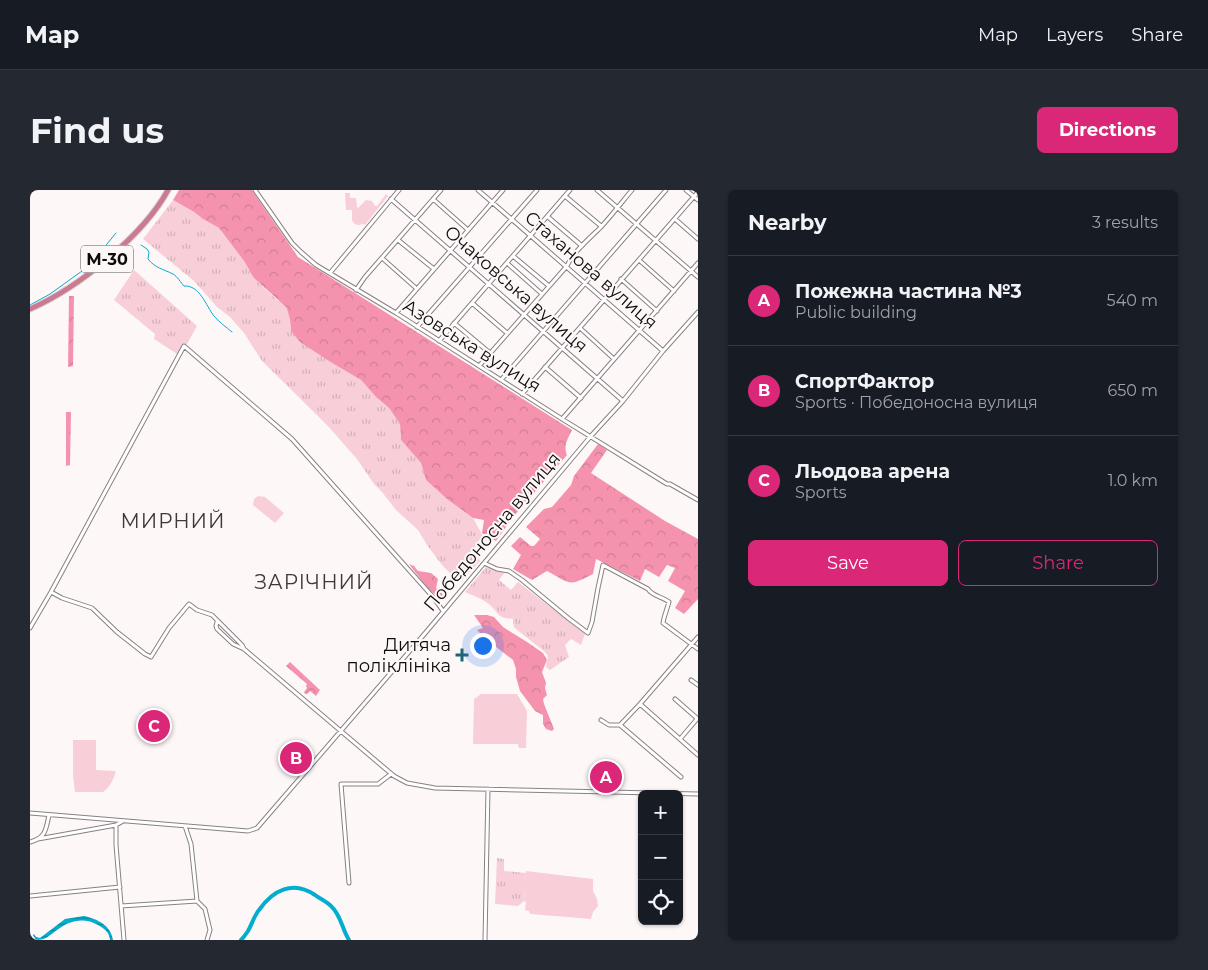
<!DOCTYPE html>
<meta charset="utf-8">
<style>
:root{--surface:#171b24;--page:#242831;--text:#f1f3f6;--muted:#9ea1a6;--line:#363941;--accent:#db2777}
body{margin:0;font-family:Montserrat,sans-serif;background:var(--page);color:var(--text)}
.controls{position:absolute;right:15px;bottom:15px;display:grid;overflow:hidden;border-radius:8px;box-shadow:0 1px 4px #0004}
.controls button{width:45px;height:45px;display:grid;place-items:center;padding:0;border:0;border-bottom:1px solid var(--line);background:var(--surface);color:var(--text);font:25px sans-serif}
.you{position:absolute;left:452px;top:455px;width:18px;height:18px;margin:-12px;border:4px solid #fff;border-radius:50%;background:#1a73e8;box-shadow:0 0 0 8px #1a73e833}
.badge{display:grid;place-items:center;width:32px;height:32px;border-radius:50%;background:var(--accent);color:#fff;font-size:16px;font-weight:700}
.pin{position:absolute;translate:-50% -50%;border:2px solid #fff;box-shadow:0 1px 5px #0006}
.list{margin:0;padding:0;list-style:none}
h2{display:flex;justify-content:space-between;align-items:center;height:65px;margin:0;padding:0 20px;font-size:21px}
h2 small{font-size:16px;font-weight:400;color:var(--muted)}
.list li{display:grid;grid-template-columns:32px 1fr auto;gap:15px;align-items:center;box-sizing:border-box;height:90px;padding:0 20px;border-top:1px solid var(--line)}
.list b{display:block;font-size:19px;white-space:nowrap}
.list p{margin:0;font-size:16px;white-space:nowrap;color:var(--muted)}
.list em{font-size:16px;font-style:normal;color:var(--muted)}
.actions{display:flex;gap:10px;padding:15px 20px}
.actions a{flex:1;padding:11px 0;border:1px solid var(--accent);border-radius:8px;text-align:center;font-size:18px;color:var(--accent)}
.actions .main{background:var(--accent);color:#fff}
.icon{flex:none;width:28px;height:28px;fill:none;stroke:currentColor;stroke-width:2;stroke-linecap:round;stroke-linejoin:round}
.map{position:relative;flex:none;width:668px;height:750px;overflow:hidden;border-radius:8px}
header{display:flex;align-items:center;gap:30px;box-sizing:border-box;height:70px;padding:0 25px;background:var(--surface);border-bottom:1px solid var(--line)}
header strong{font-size:24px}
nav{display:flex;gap:28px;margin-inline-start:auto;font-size:18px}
.intro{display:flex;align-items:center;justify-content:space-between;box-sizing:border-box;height:120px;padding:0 30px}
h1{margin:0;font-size:35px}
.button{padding:12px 22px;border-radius:8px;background:var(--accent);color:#fff;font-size:18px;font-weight:700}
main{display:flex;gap:30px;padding:0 30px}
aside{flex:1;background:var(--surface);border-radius:8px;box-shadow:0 1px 4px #0004}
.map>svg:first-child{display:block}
.grass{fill:url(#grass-tufts)}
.forest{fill:url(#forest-crowns)}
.garden{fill:#f8cfd9}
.water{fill:url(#water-rules)}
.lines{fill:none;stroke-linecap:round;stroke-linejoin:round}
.stream{stroke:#03adcd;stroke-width:1}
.river{stroke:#03adcd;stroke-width:4}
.minor-casing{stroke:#888183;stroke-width:5}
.highway-casing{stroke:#d4d3d3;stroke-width:7}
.minor{stroke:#fff;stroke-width:3}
.highway{stroke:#cb7a91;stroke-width:5}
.poi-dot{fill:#1e6475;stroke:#fef7f8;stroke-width:2}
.labels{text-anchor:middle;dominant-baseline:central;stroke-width:4;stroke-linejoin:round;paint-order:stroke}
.shield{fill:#fef7f8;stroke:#565254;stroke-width:1}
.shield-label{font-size:16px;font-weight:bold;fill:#0e0c0d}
.street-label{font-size:18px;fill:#0e0c0d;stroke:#fef7f8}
.poi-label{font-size:18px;fill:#0e0c0d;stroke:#fef7f8;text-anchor:end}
.quarter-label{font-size:20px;letter-spacing:1px;fill:#3e383a;stroke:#fef7f8}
</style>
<header>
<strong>Map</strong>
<nav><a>Map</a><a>Layers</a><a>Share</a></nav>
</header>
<div class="intro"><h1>Find us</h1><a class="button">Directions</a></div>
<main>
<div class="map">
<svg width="668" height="750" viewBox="0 0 668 750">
<defs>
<pattern id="grass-tufts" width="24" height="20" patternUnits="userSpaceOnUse" patternTransform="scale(1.25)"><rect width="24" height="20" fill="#f8cfd9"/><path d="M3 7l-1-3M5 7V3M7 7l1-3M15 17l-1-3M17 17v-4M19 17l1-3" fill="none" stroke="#d3b1b9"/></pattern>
<pattern id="forest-crowns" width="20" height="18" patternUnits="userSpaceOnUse" patternTransform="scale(1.25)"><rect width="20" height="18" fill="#f593af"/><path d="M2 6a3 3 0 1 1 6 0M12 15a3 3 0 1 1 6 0" fill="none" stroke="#d17e95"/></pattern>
<pattern id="water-rules" width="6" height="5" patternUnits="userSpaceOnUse" patternTransform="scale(1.25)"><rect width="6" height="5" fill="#03adcd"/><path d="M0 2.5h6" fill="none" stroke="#038ba5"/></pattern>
</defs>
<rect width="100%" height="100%" fill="#fef7f8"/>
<path class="grass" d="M143,10L164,22L173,29L189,38L214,71L223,86L233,97L247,110L258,116L261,141L302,173L331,190L346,207L359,218L370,234L371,250L391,273L396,290L417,309L443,328L453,346L445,355L446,356L444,358L448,361L447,366L450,371L432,390L421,384L412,375L397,355L388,340L366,320L352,302L344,294L327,269L297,235L232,171L214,143L200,127L187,117L164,91L113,49Z
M104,80L167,136L157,154H155L147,164L124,149L125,144L84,110Z
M456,377L475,382L469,390L481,400L488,392L555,444L551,455L541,449L535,455L539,467L520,480L516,477L518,466L515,462L486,439L484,437L483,429C480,428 478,429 475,428C468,427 465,419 460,415C453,409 444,406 435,402Z
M467,668L474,669V681L496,683L494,711L488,716L465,714Z"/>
<path class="forest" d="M149,0H222L268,67L542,240C538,248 533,256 537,265L484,326L466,351L452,343L454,330L443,328L417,309L396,290L391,273L371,250L370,234L359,218L346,207L331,190L302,173L270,152L261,141L260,130L257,118L224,88L214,71L189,38L173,29L164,22L143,10Z
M39,106H44L43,176L38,177Z
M36,222H41L40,275L36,276Z
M568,254L577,260L561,283L635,331L668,349V409L654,424L645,418L655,401L638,391L645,378L637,375L629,387L615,379L610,391L566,369L563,384C538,397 541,394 517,381L502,390L483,379L491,365L481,356L490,347L501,356H504L510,349L496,337L514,319L522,317L541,295L544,286Z
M379,374L384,376L388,381L401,383L408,389L406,398L412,403L413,407L411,408C399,403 387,384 379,374Z
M444,425H457L464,427L473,437L497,452L513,463L517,470L512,482L516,493L515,498L517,505L513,509L514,514L524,539L522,541L516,539L513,534V525L505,521L490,501L486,487V479L483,470L456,449L447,440L453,438Z
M260,472L290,500L286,506L280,501L277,504H275L274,502L277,498L276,496L277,494L256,476Z"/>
<path class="garden" d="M315,3H320V8H326L327,17L328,18L336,10L342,11L345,16H347L356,4L358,6L335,35L333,34C328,36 324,35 322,30V20H316Z
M228,306L235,307L254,323L245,333L223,315L224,309Z
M451,504H487L497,521L496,558H489L488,554H443L444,509Z
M43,550H66V580L86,581C84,589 80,597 73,602H45L43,586Z
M496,681L563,689V701L567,709L568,716L563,722L561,729L500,724L499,721L495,720L496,712L494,711Z"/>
<path class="water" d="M54,726C67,729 81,735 83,750H80C79,742 75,739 68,735C54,727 40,730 27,740C20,745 16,750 6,750L3,745L4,744L6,747L10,748L35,729Z"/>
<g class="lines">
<path class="stream" d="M111,55L117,59L119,62L118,69C125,78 133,79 143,84C147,86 151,93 154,96C170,95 176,116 184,126C189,132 196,137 202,142
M0,115L20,104L59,76L86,43"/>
<path class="river" d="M211,750C214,747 216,744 218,741C222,734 224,726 229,720C243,700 263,690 285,705C290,709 296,711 301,716C311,725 312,739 319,750"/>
<g class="minor-casing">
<path id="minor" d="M225,0L262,53L271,62L286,75L366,123L532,229L637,294H640L668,310
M448,0L633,161
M567,0L668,87
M656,0L668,10
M535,6L571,36
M361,9L593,211
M403,9L438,40
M518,27L552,56
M645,29L668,49
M368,50L404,79
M483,66L519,96
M352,68L387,99
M609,70L644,101
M477,73L512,104
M300,83L369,0
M591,89L627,121
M326,100L335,87L411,0
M442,113L477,143
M366,123L473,0
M424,133L460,163
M387,137L507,0
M550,138L584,169
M409,151L540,0
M449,176L537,76C543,62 560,48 571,37C582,25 592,12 602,0
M515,177L551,208
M471,190L636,0
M492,204L668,2
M532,229L668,73
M454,373L467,379L479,381L492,390L538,428L558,443L562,432L568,398L573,375L618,399C622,406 633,407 639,412L634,428L633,433L668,459
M21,402L32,408L62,418L87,442L115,464L121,467L139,438L159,414L167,420L182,425L212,455L214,459L364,586L377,593L405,598L668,604
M187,432L186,436L187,439L203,454L214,459
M0,438L21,402L154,156L262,249L403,407L413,421
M661,490L668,495
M645,509L668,529
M610,514L668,565
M571,530L579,535H590L610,514L668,447
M590,535L651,587
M650,549L667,529
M0,623L218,641L227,638L397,441L560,247L593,211L633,161L668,122
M86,635V655L94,750
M155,636L161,654L167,711L175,719L180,740L177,750
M8,649L86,635L93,631
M0,652C16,648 16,639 19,625
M319,693L311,594H348L361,584
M0,706L90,697
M91,716L167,711
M455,750L458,599"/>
</g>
<g class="highway-casing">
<path id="highway" d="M0,119C48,98 113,46 138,0"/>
</g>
<use href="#minor" class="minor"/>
<use href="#highway" class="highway"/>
</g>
<path class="poi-dot" d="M429.5 457.5h5v5h5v5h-5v5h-5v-5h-5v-5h5z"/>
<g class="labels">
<rect class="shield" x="51" y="55.5" width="52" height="27" rx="4"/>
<g class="shield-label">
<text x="77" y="69">М-30</text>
</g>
<g class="street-label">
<text transform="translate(561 80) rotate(41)">Стаханова вулиця</text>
<text transform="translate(486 99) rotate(41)">Очаковська вулиця</text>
<text transform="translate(442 156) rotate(32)">Азовська вулиця</text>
<text transform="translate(462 342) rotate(-50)">Победоносна вулиця</text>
</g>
<g class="poi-label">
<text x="421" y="455">Дитяча<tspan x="421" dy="21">поліклініка</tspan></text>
</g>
<g class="quarter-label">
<text x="143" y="331">МИРНИЙ</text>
<text x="284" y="392">ЗАРІЧНИЙ</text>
</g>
</g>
</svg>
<div class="controls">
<button>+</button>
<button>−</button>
<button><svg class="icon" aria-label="locate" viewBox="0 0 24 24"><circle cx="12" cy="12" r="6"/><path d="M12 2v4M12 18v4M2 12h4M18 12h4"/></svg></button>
</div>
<div class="you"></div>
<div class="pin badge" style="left:576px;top:587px">A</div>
<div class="pin badge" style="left:266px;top:568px">B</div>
<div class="pin badge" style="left:124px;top:536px">C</div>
</div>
<aside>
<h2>Nearby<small>3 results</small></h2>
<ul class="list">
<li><span class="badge">A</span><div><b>Пожежна частина №3</b><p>Public building</p></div><em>540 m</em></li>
<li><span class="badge">B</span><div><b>СпортФактор</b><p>Sports · Победоносна вулиця</p></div><em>650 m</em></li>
<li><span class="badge">C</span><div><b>Льодова арена</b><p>Sports</p></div><em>1.0 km</em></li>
</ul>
<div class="actions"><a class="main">Save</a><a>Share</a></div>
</aside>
</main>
